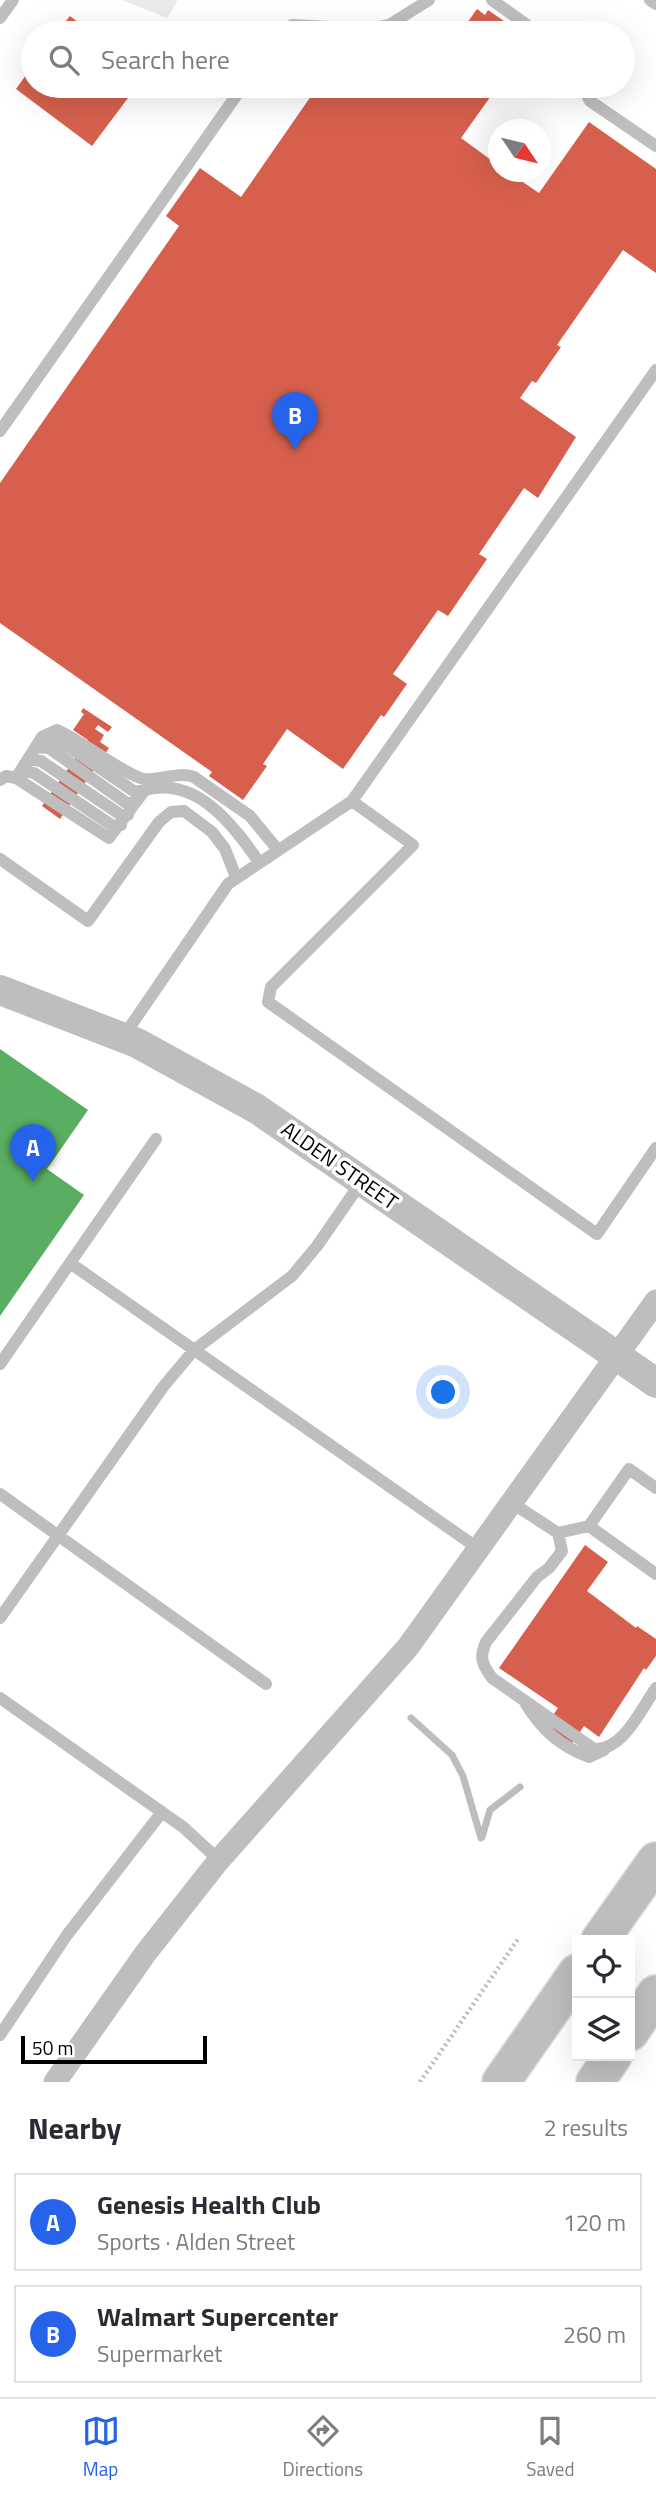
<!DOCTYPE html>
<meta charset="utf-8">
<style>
:root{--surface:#fff;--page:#f7f7f7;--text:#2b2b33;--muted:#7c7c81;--line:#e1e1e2;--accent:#2563eb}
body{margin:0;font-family:"Titillium Web",sans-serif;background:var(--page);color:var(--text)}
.controls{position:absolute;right:21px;bottom:21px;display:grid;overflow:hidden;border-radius:0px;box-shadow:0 7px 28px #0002}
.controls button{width:63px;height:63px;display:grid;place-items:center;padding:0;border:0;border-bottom:2px solid var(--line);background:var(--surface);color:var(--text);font:35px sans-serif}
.compass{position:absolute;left:488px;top:119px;width:63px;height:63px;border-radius:50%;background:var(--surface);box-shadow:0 7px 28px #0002;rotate:125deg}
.scale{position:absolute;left:21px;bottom:18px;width:186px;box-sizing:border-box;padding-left:7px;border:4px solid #000;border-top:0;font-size:19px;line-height:24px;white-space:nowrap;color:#000;-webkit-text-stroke:5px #fff;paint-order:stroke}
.you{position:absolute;left:444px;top:1393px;width:24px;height:24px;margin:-18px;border:5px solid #fff;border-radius:50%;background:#1a73e8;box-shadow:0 0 0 10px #1a73e833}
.badge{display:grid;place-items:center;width:46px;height:46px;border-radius:50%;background:var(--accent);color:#fff;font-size:23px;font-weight:700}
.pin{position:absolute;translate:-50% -58px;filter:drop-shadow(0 2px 4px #0008)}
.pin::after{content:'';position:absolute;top:37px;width:24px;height:21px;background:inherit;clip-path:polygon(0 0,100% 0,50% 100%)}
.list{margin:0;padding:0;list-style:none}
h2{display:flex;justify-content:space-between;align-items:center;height:91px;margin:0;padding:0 28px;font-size:30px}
h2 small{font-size:23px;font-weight:400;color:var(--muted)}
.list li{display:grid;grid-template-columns:46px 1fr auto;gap:21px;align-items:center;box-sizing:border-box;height:98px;margin:0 14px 14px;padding:0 14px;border:2px solid var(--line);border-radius:0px}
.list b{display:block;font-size:26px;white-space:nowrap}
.list p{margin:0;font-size:23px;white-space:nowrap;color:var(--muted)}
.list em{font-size:23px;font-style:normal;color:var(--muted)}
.icon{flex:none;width:38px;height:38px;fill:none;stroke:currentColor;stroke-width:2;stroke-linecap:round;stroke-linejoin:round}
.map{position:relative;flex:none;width:656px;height:2082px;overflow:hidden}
.search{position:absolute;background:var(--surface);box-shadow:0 7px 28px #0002;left:21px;right:21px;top:21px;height:77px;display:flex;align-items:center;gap:18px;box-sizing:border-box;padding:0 24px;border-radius:38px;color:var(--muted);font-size:26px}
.sheet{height:315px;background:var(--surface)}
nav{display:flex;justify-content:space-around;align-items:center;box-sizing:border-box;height:98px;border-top:2px solid var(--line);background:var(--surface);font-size:19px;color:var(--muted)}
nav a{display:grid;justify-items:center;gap:4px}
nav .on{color:var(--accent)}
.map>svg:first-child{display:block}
.green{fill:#ebebeb}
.shops{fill:#d6604d}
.public{fill:#5aae61}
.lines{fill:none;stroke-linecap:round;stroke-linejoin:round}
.stream{stroke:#bdbdbd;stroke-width:7}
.primary-casing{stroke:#dbdbdb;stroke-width:40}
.path{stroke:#b9b9b9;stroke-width:4.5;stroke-dasharray:2 3.5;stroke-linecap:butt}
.service{stroke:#bebebe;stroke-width:12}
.minor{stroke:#bebebe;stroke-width:23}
.tertiary{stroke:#bebebe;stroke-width:30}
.primary{stroke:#bebebe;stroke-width:37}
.labels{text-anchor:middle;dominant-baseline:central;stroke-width:7;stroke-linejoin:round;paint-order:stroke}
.street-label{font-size:21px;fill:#000;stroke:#fff}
</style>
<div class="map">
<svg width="656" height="2082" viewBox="0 0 656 2082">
<rect width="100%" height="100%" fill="#fff"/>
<path class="green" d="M122,0H178L167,18Z"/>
<path class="shops" d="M477,9L485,15L488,10L521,33H460Z
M70,16L92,33H56Z
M33,65V86H137L92,146L16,89Z
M318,86H498L461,138L498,165V172H508L539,193L589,122L656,169V273L623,250L557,345L561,347L536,383L532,381L520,398L576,437L538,498L524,488L479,554L487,559L448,616L438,610L393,674L407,684L384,717L381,715L343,769L287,729L263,764L267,766L243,800L209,776L212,772L0,623V483L179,226L166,216L200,168L241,197Z
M83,708L112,727L108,732L98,725L95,729L104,735L100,742L109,748L60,819L42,806L88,740L73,730L84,714L81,712Z
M585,1545L608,1562L587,1591L636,1628L637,1626L656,1639V1656L646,1670L644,1668L599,1737L584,1726L570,1746L544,1728L558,1708L499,1668Z"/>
<path class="public" d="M0,1049L88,1110L47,1169L84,1195L0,1316Z"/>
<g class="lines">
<path class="stream" d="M411,1718L452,1755L463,1776L481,1838
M482,1837L490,1810L520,1787"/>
<g class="primary-casing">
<path id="primary" d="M600,1940L656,1861
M630,2032L656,1994
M501,2082L577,1973
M595,2082L613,2056"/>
</g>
<path class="path" d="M420,2082L518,1939"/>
<path class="service" d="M492,0L538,33
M650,0L656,4
M0,18L13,0
M285,33L292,25L369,29L389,25L429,0
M582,86L590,101L656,146
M0,431L243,86
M43,737L57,739L135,792L145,790
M36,747L49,748L128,804L137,801
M28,759L41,761L121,815H128
M21,770L34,773L113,826L121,825
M16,778L109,838L145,790C197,776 233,825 259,862
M0,780L6,776L16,778L42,737L57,730C81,740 126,776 144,779C161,781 177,771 194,777L250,816L278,850
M352,801L413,845L271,987L268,1002L597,1234L656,1148
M0,859L88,921L159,822L171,812L184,811L212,832L225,849L236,877
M123,1037L228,884L352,801L656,370
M70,1263L479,1549
M0,1364L156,1139
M0,1494L266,1684
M512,1503L558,1533L589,1526L629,1469L656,1488
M589,1526L656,1574
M558,1533L562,1551L549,1568L537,1577L486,1642C479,1658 482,1664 492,1678L594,1749C623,1751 641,1709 656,1688
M0,1618L163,1387L194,1350L292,1276L317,1246L362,1181
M0,1698L183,1827L219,1860
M526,1704C542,1730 560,1746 589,1757L604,1750
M0,2035L67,1935L162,1812"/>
<path class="minor" d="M55,2082L145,1954L219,1860L408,1647L656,1301"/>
<path class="tertiary" d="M0,990L137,1043L257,1109L656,1383"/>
<use href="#primary" class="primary"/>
</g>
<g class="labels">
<g class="street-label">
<text transform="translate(340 1165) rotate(35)">ALDEN STREET</text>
</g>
</g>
</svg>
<div class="controls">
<button><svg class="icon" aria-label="locate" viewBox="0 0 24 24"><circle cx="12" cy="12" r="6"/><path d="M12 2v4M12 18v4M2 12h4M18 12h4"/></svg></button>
<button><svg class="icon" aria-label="layers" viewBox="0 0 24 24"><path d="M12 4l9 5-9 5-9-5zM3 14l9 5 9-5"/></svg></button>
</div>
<svg class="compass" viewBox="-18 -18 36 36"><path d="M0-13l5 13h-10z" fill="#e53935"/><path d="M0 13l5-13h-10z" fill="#7c7c81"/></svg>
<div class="scale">50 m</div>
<div class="you"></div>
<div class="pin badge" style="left:33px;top:1182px">A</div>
<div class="pin badge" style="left:295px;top:450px">B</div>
<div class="search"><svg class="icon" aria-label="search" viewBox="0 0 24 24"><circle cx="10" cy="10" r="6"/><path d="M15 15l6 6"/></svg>Search here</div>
</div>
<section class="sheet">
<h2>Nearby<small>2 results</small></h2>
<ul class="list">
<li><span class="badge">A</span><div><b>Genesis Health Club</b><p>Sports · Alden Street</p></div><em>120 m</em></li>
<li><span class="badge">B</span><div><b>Walmart Supercenter</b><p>Supermarket</p></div><em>260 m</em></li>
</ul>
</section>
<nav>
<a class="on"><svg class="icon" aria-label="map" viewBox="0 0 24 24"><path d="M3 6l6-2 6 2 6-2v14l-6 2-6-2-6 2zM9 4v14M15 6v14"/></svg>Map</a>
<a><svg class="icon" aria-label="directions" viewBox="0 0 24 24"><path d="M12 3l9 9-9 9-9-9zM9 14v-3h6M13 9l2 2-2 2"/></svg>Directions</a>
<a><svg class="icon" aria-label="saved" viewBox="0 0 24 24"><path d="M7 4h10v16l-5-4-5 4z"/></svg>Saved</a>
</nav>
